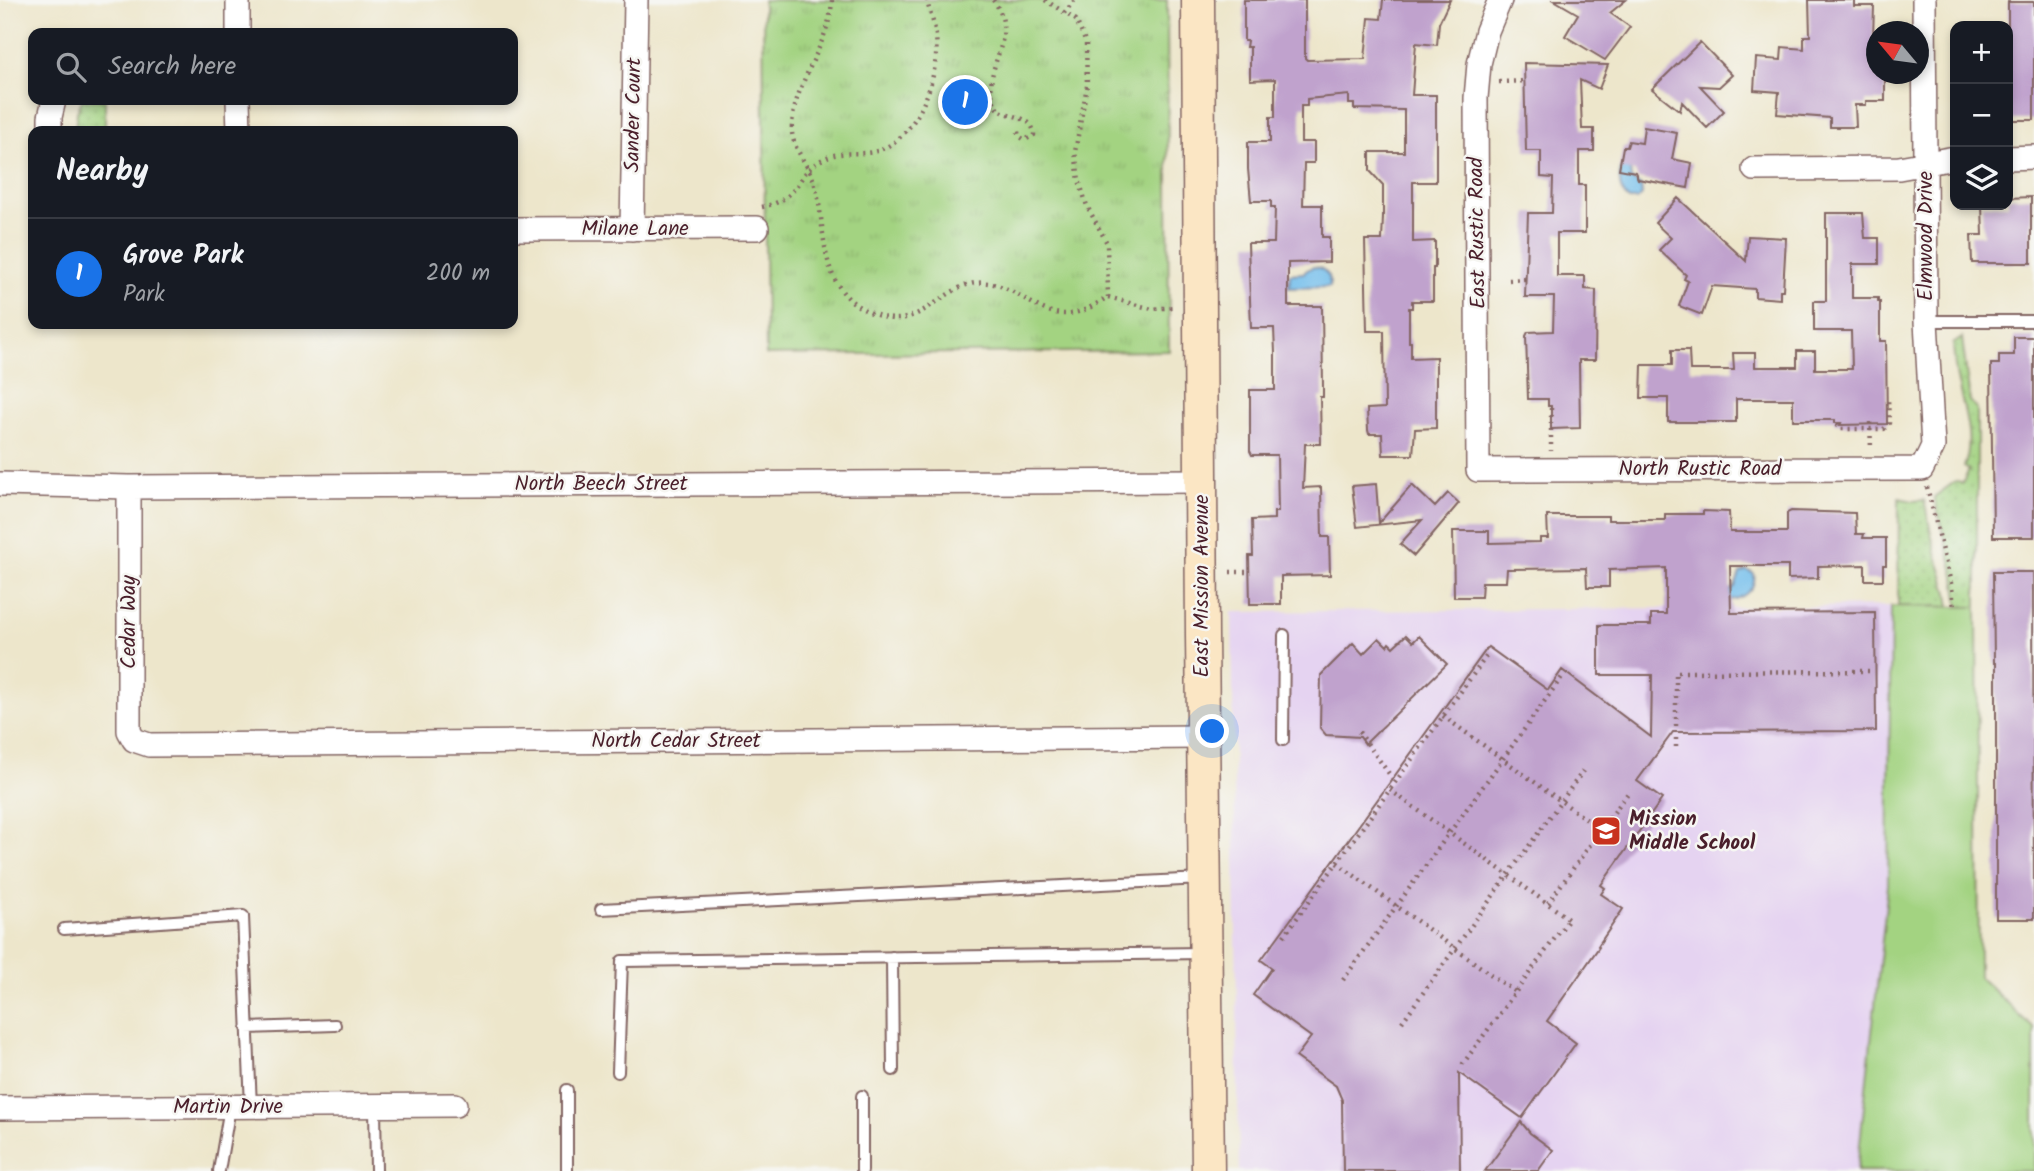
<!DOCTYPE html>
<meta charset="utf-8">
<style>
:root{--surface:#171b24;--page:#20242c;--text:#f1f3f6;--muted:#9ea1a6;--line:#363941;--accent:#1a73e8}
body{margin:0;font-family:Kalam,sans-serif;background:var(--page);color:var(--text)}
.controls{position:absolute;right:21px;top:21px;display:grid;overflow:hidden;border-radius:14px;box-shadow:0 4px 10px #0003}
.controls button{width:63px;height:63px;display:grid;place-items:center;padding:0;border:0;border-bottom:2px solid var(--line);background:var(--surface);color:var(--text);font:35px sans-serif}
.compass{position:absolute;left:1866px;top:21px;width:63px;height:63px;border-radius:50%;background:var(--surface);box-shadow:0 4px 10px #0003;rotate:299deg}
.you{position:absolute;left:1213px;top:732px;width:24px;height:24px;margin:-18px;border:5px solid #fff;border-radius:50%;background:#1a73e8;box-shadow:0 0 0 10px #1a73e833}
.badge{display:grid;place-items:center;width:46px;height:46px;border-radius:50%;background:var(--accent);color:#fff;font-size:23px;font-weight:700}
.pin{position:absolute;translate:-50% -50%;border:4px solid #fff;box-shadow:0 2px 7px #0006}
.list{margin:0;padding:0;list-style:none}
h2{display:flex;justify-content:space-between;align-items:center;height:91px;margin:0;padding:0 28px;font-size:30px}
h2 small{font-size:23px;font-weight:400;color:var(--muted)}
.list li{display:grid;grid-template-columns:46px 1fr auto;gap:21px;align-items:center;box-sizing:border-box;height:112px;padding:0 28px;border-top:2px solid var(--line)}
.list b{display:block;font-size:26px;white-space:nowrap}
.list p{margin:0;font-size:23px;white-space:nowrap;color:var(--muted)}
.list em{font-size:23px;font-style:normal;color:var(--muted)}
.icon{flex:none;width:38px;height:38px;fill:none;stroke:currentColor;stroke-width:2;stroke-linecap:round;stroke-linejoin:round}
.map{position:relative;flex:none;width:2034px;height:1171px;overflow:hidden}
.search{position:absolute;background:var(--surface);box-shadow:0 4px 10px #0003;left:28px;top:28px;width:490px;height:77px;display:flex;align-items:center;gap:18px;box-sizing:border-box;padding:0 24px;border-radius:14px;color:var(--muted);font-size:26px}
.panel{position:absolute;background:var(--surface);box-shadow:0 4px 10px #0003;left:28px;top:126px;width:490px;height:203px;border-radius:14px}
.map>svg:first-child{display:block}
.built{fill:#e5d3f1}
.grass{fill:url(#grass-dots);stroke:#767956;stroke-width:2}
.park{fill:url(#park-tufts);stroke:#767956;stroke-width:2}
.pitch{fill:#a3d381;stroke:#767956;stroke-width:2}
.water{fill:#72beec;stroke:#5e6e8c;stroke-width:2}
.building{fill:#c0a2cd}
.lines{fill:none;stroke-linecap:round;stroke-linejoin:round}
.service-casing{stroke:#836563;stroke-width:14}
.minor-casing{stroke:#836563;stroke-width:26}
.secondary-casing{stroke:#836563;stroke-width:35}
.path{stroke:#836563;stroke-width:4.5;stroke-dasharray:2 5;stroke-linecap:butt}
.service{stroke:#fff;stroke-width:10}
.minor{stroke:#fff;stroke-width:23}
.secondary{stroke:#fbe6c4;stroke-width:32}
.labels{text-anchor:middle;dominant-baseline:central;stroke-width:5;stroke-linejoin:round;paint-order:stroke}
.street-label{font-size:21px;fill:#4a1f2b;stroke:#f6f6f2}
.poi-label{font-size:21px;font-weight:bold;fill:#4a1f2b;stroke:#f6f6f2;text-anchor:start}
</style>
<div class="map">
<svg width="2034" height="1171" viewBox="0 0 2034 1171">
<defs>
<pattern id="grass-dots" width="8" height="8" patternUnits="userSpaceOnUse" patternTransform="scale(1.75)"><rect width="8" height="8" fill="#a3d381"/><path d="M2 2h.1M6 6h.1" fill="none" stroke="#8eb570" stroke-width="1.8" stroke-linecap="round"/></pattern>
<pattern id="park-tufts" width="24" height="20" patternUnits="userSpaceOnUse" patternTransform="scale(1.75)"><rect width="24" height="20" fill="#a3d381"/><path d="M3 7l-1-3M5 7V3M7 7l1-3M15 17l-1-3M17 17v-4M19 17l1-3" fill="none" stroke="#8eb570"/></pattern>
</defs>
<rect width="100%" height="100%" fill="#f6f6f2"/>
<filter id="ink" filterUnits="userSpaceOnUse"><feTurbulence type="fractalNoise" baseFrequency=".0143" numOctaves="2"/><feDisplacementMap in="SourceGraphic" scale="14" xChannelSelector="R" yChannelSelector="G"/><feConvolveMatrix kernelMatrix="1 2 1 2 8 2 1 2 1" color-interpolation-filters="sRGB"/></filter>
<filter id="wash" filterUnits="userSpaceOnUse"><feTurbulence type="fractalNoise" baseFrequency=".00686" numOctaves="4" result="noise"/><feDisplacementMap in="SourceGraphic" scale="28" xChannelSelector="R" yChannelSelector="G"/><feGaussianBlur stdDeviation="1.57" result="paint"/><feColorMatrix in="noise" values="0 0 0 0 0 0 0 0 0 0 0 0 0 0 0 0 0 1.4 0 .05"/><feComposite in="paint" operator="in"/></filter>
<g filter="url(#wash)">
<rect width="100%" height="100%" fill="#ede6cb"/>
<path class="built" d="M1898,606L1977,607L1979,977L2034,1029V1171H1239L1232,612Z"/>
<path class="grass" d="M82,100H105V131H75L77,112Z
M1962,338L1970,401L1977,409V607H1959L1955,576L1934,497L1956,481L1962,484L1969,470L1964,467C1976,436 1961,404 1956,373C1954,364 1954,354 1953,344Z
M1899,498L1913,501L1924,500L1933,542L1948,593L1950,607L1898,606Z"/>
<path class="park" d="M763,0H1167L1169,351L766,355Z"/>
<path class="pitch" d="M1891,606L1977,607L1979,977L2034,1029V1171H1857L1888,885Z"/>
<path class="water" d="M1621,168L1630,170L1631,179L1641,186L1642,195L1637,200H1629C1619,192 1618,181 1621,168Z
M1312,267C1325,267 1330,275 1330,287L1289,288L1290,274L1303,273Z
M1747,570L1754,574C1757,588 1743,599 1730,600V591L1735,587L1740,573Z"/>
<g id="blocks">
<path class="building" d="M1244,0H1305V58L1307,60L1365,59L1369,18L1381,19L1383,0H1450L1439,23L1437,45L1416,43L1412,95H1436V182H1413V242L1435,241V268H1433V301H1412V308H1409V342H1411V358L1436,357V428L1415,429L1413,455H1383L1382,434H1369L1368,430L1367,409L1385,408L1384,331H1367L1365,240H1382L1383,217V185L1370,171V152H1404V110L1354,109V104H1349V95L1307,99V106H1301V142H1314V163H1304L1303,205H1322V237H1329V262L1288,263V306H1322L1323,388V397H1320L1321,444H1305L1303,488L1321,487L1322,537H1329L1330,575L1281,576V604H1250L1249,556H1253L1252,520L1274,519V512H1278L1277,455H1252L1250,451V390H1275V353L1274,328H1251L1248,243H1274L1275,208H1271V201H1251L1248,169V142H1270V117H1275V79L1250,80V47H1246L1247,41H1244Z
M1554,0H1626L1610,13L1630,27L1605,60L1565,36L1578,14Z
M1809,0H1854V6H1874L1872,69L1877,68V74H1885V101H1866V105H1855L1856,127H1830V118L1777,114L1779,92L1754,90L1756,58L1781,60L1782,47L1804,49V36H1810Z
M2008,2H2034V120H2008Z
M1700,42L1732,75L1719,87L1700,86L1724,111L1707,128L1682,102L1680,111L1652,89Z
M1524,63L1608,65L1599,89L1580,80L1582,129H1594V151H1579V185H1585V233H1557V276H1585V289L1596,290L1595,360H1579L1580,428L1551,429V406H1548V399H1528L1526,336L1528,332L1553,331L1554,297H1525L1528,213H1552L1553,178L1541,177V151H1526Z
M1644,127L1677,133L1672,159L1692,163L1688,188L1638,179L1635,172L1619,169L1623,147H1627L1629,141L1642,143Z
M2031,197V263H1972L1971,235H1983L1982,205H2008V198Z
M1678,198L1746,261L1748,236L1786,238L1783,290H1780V299L1755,297V289L1712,286L1702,315L1679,306L1688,281L1684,279L1686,275L1659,250L1671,238L1655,223Z
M1826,213H1863L1865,238H1879V264H1852V298H1878V302H1880V341H1886L1887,424L1840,425L1841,423H1835V420H1793V399H1736V422H1668V398H1641L1642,365H1672V350H1689L1690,370H1734L1733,353H1755V367H1797V351H1815V369H1852L1851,331H1814V301H1826Z
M2014,337H2034V537H1993L1991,364H1999V355H2014Z
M1376,484L1379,523L1412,485L1435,507L1448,493L1459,503L1414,556L1400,544L1422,520L1357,527L1352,486Z
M1703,511L1729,512L1730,532H1787V513L1791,511L1855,513L1856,534H1864L1863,538H1886V565H1883V580H1865V565L1818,566V578L1788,579V566H1730L1731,613L1875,612L1876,731L1673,732L1637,781L1662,799L1601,885L1605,888L1601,894L1623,909L1598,946L1599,947L1547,1021L1576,1043L1522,1118L1459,1073L1460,1171H1343L1342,1100L1336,1086L1296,1057L1311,1037L1253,995L1272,968L1261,960L1283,930L1488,647L1548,690L1562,670L1651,737L1652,675H1599V625H1651V614H1666V568L1609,570V587H1587L1586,568L1507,569L1506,582H1482L1481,597H1454L1453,531H1489V543L1540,542V538H1548L1547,516H1608V520H1665V514H1703Z
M1993,572H2033L2034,919H1996V663H1994Z
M1406,635L1413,642L1419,636L1447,664L1365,744L1360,737L1326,735L1320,728L1321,675L1353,643L1363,654L1379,638L1387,646L1389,643L1393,647Z
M1521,1122L1530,1133L1553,1150L1538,1171H1485Z"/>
</g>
</g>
<g filter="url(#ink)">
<use href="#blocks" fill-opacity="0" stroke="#836563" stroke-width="2"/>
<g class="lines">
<g class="service-casing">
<path id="service" d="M1926,321H2034
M1283,740L1284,635
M601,909L1202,879
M64,929L243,916L251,1107
M892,957L893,1070
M247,1028L335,1025
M618,1072L622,961L1203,953
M567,1090V1171
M862,1096V1171
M375,1106L376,1171
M219,1171L230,1107"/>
</g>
<g class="minor-casing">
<path id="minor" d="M238,0V33
M1500,0L1487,31L1479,64L1476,98L1478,470L1922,469L1933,446L1926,321L1924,0
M238,100L239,131
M50,131V117L54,100
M2008,158L2034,157
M1754,169L1899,168L1955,158
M513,229L757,228
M632,229L636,0
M0,484L129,487L1201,481
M129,487V731L134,740L149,745L1203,737
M0,1108L455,1105"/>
</g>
<g class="secondary-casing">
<path id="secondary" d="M1198,0L1202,635L1208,1171"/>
</g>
<path class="path" d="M832,0C830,45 794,81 792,126C790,148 810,165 815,185C827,228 817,283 863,309C873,314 887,320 899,319C928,316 947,287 975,283C1015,278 1036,321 1074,313C1086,311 1098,303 1108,297L1152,309L1175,307
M993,0C1024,40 974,70 998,110C1012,117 1034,117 1034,135L1025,140L1019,136L1017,128
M1045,0L1076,20L1086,43L1087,86L1075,152L1079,180L1087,206L1107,243L1108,297
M1064,13L1075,0
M1499,82L1526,81
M762,207C804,198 793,174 823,159C842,149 861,157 880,150C919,135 940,75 936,36C935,24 929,12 927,0
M1509,280L1525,279
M1551,408V451
M1870,422L1871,448
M1836,425L1841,429H1884L1889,423L1888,397
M1927,487L1952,587L1954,607
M1230,572H1247
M1443,716L1601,830
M1359,732L1395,782
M1676,747V672L1874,671
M1390,790L1569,919L1462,1065
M1337,863L1515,992
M1548,903L1628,793
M1284,936L1488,654
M1343,980L1562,677
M1402,1022L1583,771"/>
<use href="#service" class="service"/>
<use href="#minor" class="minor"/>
<use href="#secondary" class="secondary"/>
</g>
</g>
<defs>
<g id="school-square" transform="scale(1.575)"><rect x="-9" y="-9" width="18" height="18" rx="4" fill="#c8321e" stroke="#f6f6f2"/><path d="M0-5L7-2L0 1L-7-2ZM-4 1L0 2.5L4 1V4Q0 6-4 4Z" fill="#fff"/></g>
</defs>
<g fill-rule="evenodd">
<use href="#school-square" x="1606" y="831"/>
</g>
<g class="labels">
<g class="street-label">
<text transform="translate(634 115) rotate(-89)">Sander Court</text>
<text x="635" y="229">Milane Lane</text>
<text transform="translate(1478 233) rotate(-91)">East Rustic Road</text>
<text transform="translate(1926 236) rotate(-90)">Elmwood Drive</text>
<text x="1700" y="469">North Rustic Road</text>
<text x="601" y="484">North Beech Street</text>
<text transform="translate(1202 586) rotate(-90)">East Mission Avenue</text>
<text transform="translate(129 622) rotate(-90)">Cedar Way</text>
<text x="676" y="741">North Cedar Street</text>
<text x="228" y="1107">Martin Drive</text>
</g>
<g class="poi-label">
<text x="1629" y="819">Mission<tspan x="1629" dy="24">Middle School</tspan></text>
</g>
</g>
</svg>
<div class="controls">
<button>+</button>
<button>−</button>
<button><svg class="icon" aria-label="layers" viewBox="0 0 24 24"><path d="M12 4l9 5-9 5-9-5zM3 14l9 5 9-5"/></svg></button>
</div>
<svg class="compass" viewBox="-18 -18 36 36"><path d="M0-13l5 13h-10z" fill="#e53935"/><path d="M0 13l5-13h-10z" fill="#9ea1a6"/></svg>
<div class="you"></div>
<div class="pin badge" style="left:965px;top:102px">1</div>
<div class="search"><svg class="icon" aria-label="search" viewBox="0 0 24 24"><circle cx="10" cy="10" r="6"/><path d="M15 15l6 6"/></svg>Search here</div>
<section class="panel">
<h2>Nearby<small></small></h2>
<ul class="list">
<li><span class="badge">1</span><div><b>Grove Park</b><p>Park</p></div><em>200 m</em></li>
</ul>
</section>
</div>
